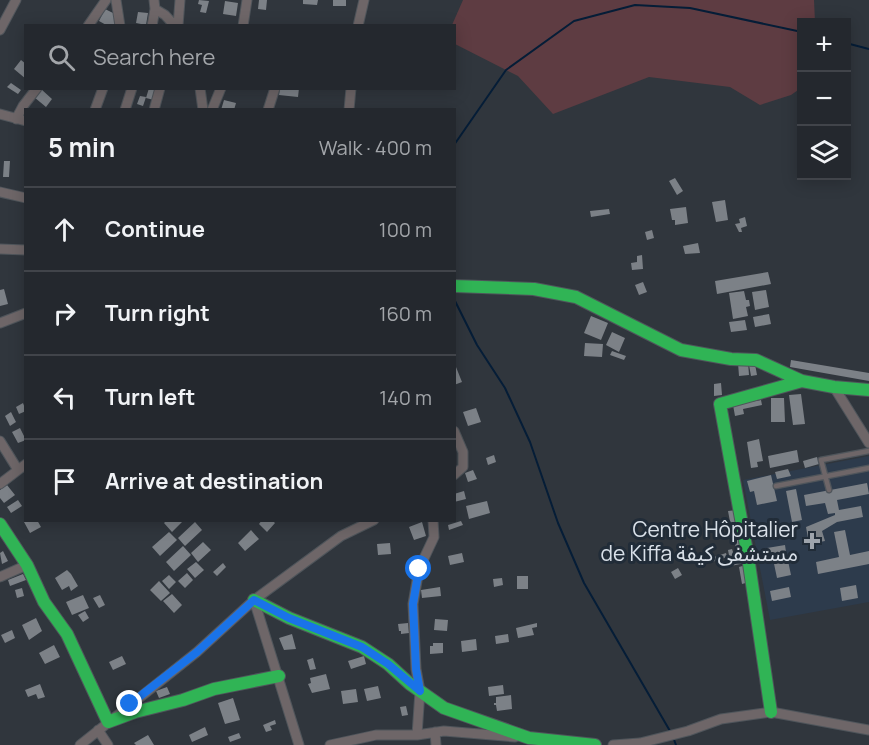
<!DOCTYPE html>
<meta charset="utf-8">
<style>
:root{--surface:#24282e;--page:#2c3036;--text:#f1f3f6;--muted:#a3a6aa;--line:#41444a}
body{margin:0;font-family:Manrope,"Noto Sans Arabic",sans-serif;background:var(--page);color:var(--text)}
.controls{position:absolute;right:18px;top:18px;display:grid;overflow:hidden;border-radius:0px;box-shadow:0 3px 15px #0003}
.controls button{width:54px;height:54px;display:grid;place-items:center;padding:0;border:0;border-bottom:2px solid var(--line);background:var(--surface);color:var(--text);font:30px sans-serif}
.stop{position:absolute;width:18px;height:18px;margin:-14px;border:4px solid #1a73e8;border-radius:50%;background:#fff}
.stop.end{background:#1a73e8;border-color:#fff;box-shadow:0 2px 6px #0008}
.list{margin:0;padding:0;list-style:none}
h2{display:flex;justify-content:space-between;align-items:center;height:78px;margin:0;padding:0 24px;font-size:26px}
h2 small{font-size:20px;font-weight:400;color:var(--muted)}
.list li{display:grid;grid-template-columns:39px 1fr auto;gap:18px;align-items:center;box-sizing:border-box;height:84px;padding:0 24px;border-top:2px solid var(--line)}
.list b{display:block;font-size:22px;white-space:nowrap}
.list em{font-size:20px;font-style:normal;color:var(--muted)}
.icon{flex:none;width:33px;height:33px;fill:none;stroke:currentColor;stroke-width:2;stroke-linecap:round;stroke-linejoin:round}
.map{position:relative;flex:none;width:869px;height:745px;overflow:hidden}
.search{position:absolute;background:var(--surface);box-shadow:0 3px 15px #0003;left:24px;top:24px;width:432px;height:66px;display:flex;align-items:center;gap:15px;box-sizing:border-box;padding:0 21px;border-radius:0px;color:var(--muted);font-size:22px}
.panel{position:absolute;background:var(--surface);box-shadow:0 3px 15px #0003;left:24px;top:108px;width:432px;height:414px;border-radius:0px}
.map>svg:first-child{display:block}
.built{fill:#2d3b4c}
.green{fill:#5e3c42}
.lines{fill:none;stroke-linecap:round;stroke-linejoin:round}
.stream{stroke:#051d37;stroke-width:2}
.building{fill:#7c8187}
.lane-casing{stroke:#4f555b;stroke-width:7}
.street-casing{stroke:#4f555b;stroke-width:11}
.fast-casing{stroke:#4f555b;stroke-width:14}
.lane{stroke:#6e6668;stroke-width:4.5}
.street{stroke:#6e6668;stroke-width:9}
.fast{stroke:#30b455;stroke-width:12}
.route{stroke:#1a73e8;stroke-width:8}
.poi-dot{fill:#9ea4ac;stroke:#212c38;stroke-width:2}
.labels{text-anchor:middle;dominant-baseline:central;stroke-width:6;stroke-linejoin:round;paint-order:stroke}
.poi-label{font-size:21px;fill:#d9e0e8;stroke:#212c38;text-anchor:end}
</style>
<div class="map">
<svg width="869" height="745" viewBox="0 0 869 745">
<rect width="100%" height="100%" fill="#30363d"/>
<path class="built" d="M869,456V602L770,620L743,480Z"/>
<path class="green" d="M463,0H814L815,22H802L801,88L791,95L760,105L730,87L649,77L553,114L518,76L455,44L454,26L452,25Z"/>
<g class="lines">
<path class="stream" d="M846,43L869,49
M454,145L506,70L574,21L635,5L690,8L802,32
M454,299L477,345L505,388L530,442L558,523L584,583L670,731
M673,737L676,745"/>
</g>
<path class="building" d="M199,0L209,1L206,13L200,12L202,5L198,4Z
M259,0H267L266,10L258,9Z
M303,0H318L317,5L303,4Z
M333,0H346V6H333Z
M225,1L238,3L236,16L223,14Z
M105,9L119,16L114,26H108L99,21Z
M138,12L148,13L146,25L136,23Z
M21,60L26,64V79L14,69Z
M11,83L21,90L18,94L7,87Z
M149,88H157L154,100L146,98Z
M280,88H299L298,97L279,95Z
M41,89L52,99L46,107L34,97Z
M140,96L146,97L143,106L137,104Z
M224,100L236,103L234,110H221Z
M4,161H10L9,177H3Z
M675,178L683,191L677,195L669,181Z
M725,200L728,220L716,222L712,202Z
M686,207L688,223L675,225V220H672L670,209Z
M609,209L610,214L591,217L590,211Z
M745,217L747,226L741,228L742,232H739L735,224L740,223L739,219Z
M652,230L654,238L647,240L645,232Z
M698,243L700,253L685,254L683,246Z
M642,255L643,269L632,270L631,263L637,262V256Z
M768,272L771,284L717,294L715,281Z
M643,282L647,292L639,295L635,285Z
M4,289L8,304L0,306V290Z
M766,290L769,307L755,310L752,292Z
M744,291L746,300H749L750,306L746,307L748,316L733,319L729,293Z
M769,314L771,324L755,327L753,317Z
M591,316L608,323L601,340L584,333Z
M745,320L747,330L731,332L729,322Z
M612,332L625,338L619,352L606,345Z
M585,343L603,344L602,357L584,356Z
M612,351L626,356L624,360L610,355Z
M791,360L869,373V381L790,367Z
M454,362L462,382L454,385Z
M748,362L749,375L739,376L738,363Z
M755,364L757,375L751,376L749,365Z
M721,383L722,395L714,396V384Z
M801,394L805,424L793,425L789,395Z
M771,398H784L785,422H771Z
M761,400L762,405L743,409L744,414L735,416L733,405Z
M23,403L26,411L19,414L16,407Z
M476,408L481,422L468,426L463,412Z
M11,412L16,422L10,426L5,416Z
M20,428L26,440L18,443L12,432Z
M759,439L763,461L757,462L758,467L751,468L747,442Z
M797,450L799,462L770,468L768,456Z
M494,455L496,462L488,465L486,458Z
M817,457L819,464L805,468L803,461Z
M788,469L791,476L777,479L775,472Z
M473,470L477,479L468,482L465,473Z
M771,475L777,501L757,505L754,491L750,492L747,481Z
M867,483L869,494L837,500L839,510L861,506L863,517L837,522L822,531L825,541L809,544L806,527L835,515V513L828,514L825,503L806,506L804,495Z
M7,485L15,495L4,503L0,498V490Z
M796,489L802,520L792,522L786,491Z
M464,491L466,499L454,502V494Z
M18,500L22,506L11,513L7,507Z
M487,501L490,513L469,519L466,506Z
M737,510L740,526L731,527L728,511Z
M27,520H37L41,527L30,533L24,522Z
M167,520H184L172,532L164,523Z
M262,520H272L275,523L267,532L259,524Z
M461,521L463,525L449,530L448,525Z
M195,522L202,530L185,546L178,538Z
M422,522L426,536L414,540L409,527Z
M782,524L784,533L774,535L772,526Z
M251,530L259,539L245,551L238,543Z
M741,530L745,546L736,548L732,532Z
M845,530L850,555L869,551V564L818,574L816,562L839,557L834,532Z
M169,532L177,540L160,556L152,547Z
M203,542L211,550L198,562L191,553Z
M390,543L391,554L378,555L377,544Z
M785,545L786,552L769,556L767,548Z
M183,546L191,555L174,571L166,562Z
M732,549L734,555L743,553L745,563L731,566L728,550Z
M3,551L8,561L2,564L0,553Z
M462,553L464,562L450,565L448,556Z
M726,553L727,557L709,563L708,559Z
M787,556L791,575L777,578L773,559Z
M196,562L204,570L195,578L187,569Z
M223,563L226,567L217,576L213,572Z
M746,565L749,582L742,584L739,567Z
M678,568L682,575L675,579L671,572Z
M67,570L71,574L78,586L71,591L69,586L62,590L55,578Z
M187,573L193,580L185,588L178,581Z
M23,574L26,580L10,586L8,580Z
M169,575L176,582L169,589L162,581Z
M517,576H528V589H517Z
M502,578L503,585L494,587L493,579Z
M159,581L170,593L161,601L150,590Z
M856,585L858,598L842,601L840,588Z
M440,587L441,596L422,598L421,590Z
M789,587L791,597L772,601L770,591Z
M22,588L24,596L17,598L15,590Z
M172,594L182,605L174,613L163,601Z
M83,595L89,608L72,615L66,602Z
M100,595L105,605L99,608L93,598Z
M85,611L89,618L83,622L78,615Z
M36,618L42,631L29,640L22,625Z
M435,619L448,620L447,631L434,630Z
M408,623L409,633L401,634V631H399L398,624Z
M537,623V627L532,628L534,635L518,638L516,628Z
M12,630L15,638L5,643L1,635Z
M292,634L296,649L284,650L279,638Z
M508,634L509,642L496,644L495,636Z
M476,639L477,650L462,652L461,641Z
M433,643H443V653L430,654V646H433Z
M54,645L60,657L45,664L39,653Z
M122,656L126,664L113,670L109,662Z
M364,656L366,664L351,669L348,661Z
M313,658L316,669L310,670L307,660Z
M326,674L330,689L312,693L308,684L311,683L310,678Z
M40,684L45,697L38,699L36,694L28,697L25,690Z
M503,685L504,694L489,696L488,687Z
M378,686L381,698L367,701L364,689Z
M167,687L170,694L159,698L156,691Z
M356,689L358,702L343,704L341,691Z
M511,695L512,709L497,711L496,705H494V703H496V697Z
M233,698L240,720L225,724L218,703Z
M406,706L408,715L402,716L400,707Z
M275,720L276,724L270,726L272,730L266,732L263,725Z
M205,727L208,735L192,742L189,735Z
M239,733L241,738L230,742L228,737Z
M148,735L154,745H136L134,743Z"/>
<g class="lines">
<g class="lane-casing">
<path id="lane" d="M776,486L869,468
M829,490L821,460L869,451"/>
</g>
<g class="street-casing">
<path id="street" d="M116,0L120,26
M155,9L165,15L175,26
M88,26L106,0
M152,26L155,9L154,0
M178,26L180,0
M243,26L247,0
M358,26L364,0
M0,30L16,0
M200,88L203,110
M95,110L103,88
M125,110L132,88
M154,110L160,88
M212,110L221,88
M268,110L275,88
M349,110L351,88
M0,114L26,121
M16,119L23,106L37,88
M0,192L26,198
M0,249L26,250
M0,323L26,313
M834,387L869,443
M454,431L463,452V467L454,475
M0,441L18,470
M0,484L26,464
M0,577L27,565
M254,600L299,745
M98,730L108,745
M435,732L436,745
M417,735L420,691L416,669L413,604L419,569L434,537L433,520
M80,745L197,652L254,600L341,536L374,520
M330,745L376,735H417L444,731L515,737
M613,745L640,743L688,731L721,719L771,712L869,730"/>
</g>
<g class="fast-casing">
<path id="fast" d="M454,286L534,289L576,297L681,350L731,359L756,360L802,381L834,387L869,390
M0,524L27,565L44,602L67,634L108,722L135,712L183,700L214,689L279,676
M254,600L289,618L362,647L388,664L410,684L444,708L529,738L595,745
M771,712L748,557L720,404L802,381"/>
</g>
<use href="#lane" class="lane"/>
<use href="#street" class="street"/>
<use href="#fast" class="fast"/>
</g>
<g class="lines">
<path class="route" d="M130,704L197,652L254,600L289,618L362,647L388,664L420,691L416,669L413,604L419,569"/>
</g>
<path class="poi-dot" d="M809 532h6v6h6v6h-6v6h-6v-6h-6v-6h6z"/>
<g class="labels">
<g class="poi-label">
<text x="798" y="529">Centre Hôpitalier<tspan x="798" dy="24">de Kiffa مستشفى كيفة</tspan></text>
</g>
</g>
</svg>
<div class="controls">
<button>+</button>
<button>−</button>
<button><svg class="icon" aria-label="layers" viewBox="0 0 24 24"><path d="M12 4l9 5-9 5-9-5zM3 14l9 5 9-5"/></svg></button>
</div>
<div class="stop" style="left:419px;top:569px"></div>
<div class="stop end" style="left:130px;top:704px"></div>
<div class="search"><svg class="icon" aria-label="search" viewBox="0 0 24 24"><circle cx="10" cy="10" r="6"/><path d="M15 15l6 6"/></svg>Search here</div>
<section class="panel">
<h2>5 min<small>Walk · 400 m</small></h2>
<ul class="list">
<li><svg class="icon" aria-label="ahead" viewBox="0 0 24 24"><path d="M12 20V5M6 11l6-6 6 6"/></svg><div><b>Continue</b></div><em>100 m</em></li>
<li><svg class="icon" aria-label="right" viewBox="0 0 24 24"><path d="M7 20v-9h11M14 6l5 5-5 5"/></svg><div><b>Turn right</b></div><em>160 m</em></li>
<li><svg class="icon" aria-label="left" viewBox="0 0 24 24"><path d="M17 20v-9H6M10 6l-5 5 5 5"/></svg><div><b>Turn left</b></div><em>140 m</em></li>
<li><svg class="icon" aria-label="arrive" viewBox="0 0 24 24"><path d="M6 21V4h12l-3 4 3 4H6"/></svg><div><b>Arrive at destination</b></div></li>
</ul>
</section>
</div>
